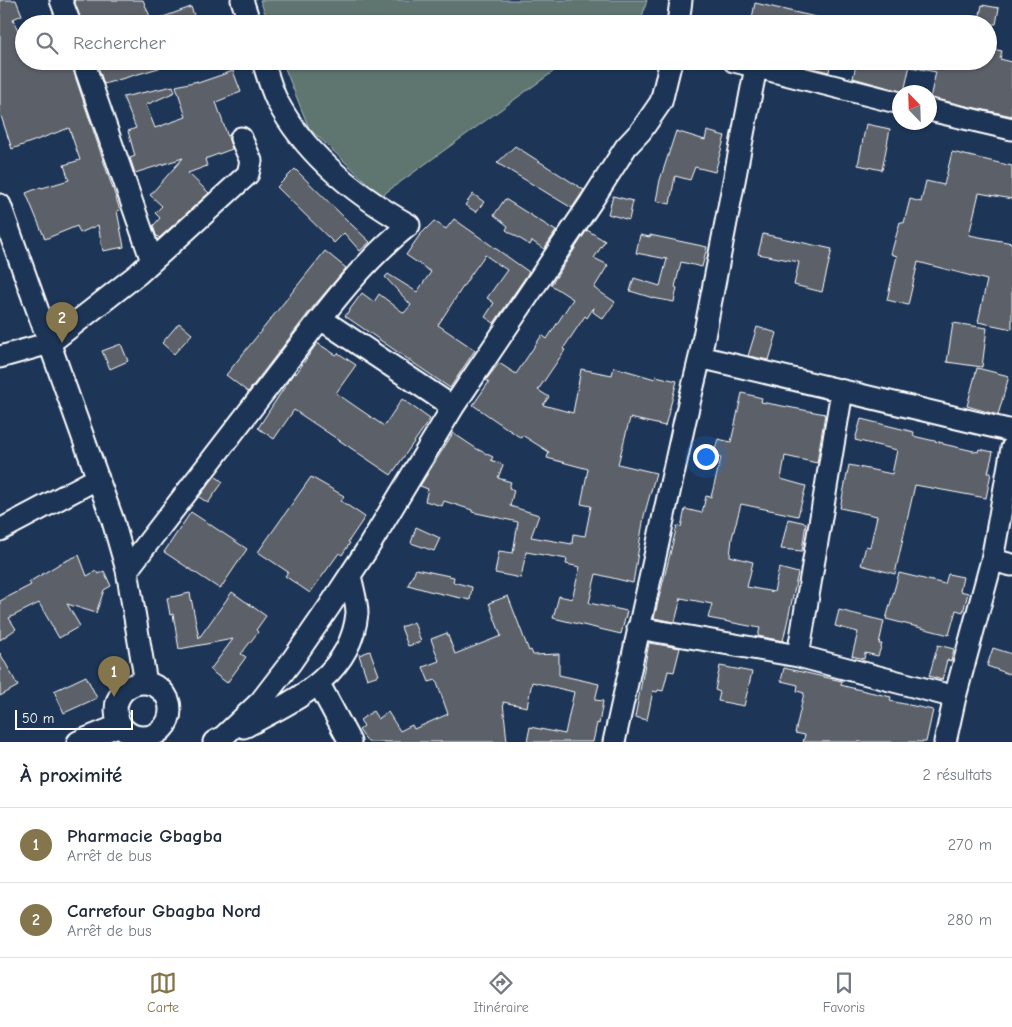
<!DOCTYPE html>
<html lang="fr">
<meta charset="utf-8">
<style>
:root{--surface:#fff;--page:#f2f2f3;--text:#1f2937;--muted:#747a83;--line:#e0e1e3;--accent:#84754c}
body{margin:0;font-family:"Comic Neue",sans-serif;background:var(--page);color:var(--text)}
.compass{position:absolute;left:892px;top:85px;width:45px;height:45px;border-radius:50%;background:var(--surface);box-shadow:0 1px 4px #0004;rotate:337deg}
.scale{position:absolute;left:15px;bottom:12px;width:118px;box-sizing:border-box;padding-left:5px;border:2px solid #fff;border-top:0;font-size:14px;line-height:18px;white-space:nowrap;color:#fff;-webkit-text-stroke:4px #1d3557;paint-order:stroke}
.you{position:absolute;left:705px;top:456px;width:18px;height:18px;margin:-12px;border:4px solid #fff;border-radius:50%;background:#1a73e8;box-shadow:0 0 0 8px #1a73e833}
.badge{display:grid;place-items:center;width:32px;height:32px;border-radius:50%;background:var(--accent);color:#fff;font-size:16px;font-weight:700}
.pin{position:absolute;translate:-50% -41px;filter:drop-shadow(0 1px 2px #0008)}
.pin::after{content:'';position:absolute;top:26px;width:18px;height:15px;background:inherit;clip-path:polygon(0 0,100% 0,50% 100%)}
.list{margin:0;padding:0;list-style:none}
h2{display:flex;justify-content:space-between;align-items:center;height:65px;margin:0;padding:0 20px;font-size:21px}
h2 small{font-size:16px;font-weight:400;color:var(--muted)}
.list li{display:grid;grid-template-columns:32px 1fr auto;gap:15px;align-items:center;box-sizing:border-box;height:75px;padding:0 20px;border-top:1px solid var(--line)}
.list b{display:block;font-size:19px;white-space:nowrap}
.list p{margin:0;font-size:16px;white-space:nowrap;color:var(--muted)}
.list em{font-size:16px;font-style:normal;color:var(--muted)}
.icon{flex:none;width:28px;height:28px;fill:none;stroke:currentColor;stroke-width:2;stroke-linecap:round;stroke-linejoin:round}
.map{position:relative;flex:none;width:1012px;height:742px;overflow:hidden}
.search{position:absolute;background:var(--surface);box-shadow:0 1px 4px #0004;left:15px;right:15px;top:15px;height:55px;display:flex;align-items:center;gap:12px;box-sizing:border-box;padding:0 18px;border-radius:28px;color:var(--muted);font-size:19px}
.sheet{height:215px;background:var(--surface)}
nav{display:flex;justify-content:space-around;align-items:center;box-sizing:border-box;height:70px;border-top:1px solid var(--line);background:var(--surface);font-size:14px;color:var(--muted)}
nav a{display:grid;justify-items:center;gap:2px}
nav .on{color:var(--accent)}
.map>svg:first-child{display:block}
.green{fill:#5e746f;stroke:#aebab7}
.building{fill:#5b6167;stroke:#fff}
.lines{fill:none;stroke-linecap:round;stroke-linejoin:round}
.minor-casing{stroke:#fff;stroke-width:25}
.minor{stroke:#1d3557;stroke-width:21}
</style>
<div class="map">
<svg width="1012" height="742" viewBox="0 0 1012 742">
<rect width="100%" height="100%" fill="#1d3557"/>
<filter id="ink" filterUnits="userSpaceOnUse"><feTurbulence type="fractalNoise" baseFrequency=".02" numOctaves="2"/><feDisplacementMap in="SourceGraphic" scale="10" xChannelSelector="R" yChannelSelector="G"/><feConvolveMatrix kernelMatrix="1 2 1 2 8 2 1 2 1" color-interpolation-filters="sRGB"/></filter>
<g filter="url(#ink)">
<path class="green" d="M260,0H647L640,24H269Z
M282,61H568L381,196L309,128Z"/>
<path class="building" d="M0,0H16L22,15L13,19L24,44V61H70L120,210L117,211L124,247L103,251L98,225L80,233L77,226L45,239L26,193L41,187L42,188L69,180L64,165L80,160L69,128L12,149L0,113Z
M74,0H143L152,21L191,7L197,24H82Z
M755,3L820,18L819,24H751Z
M982,5L999,8L996,24H978Z
M988,48L1002,51L1000,59L1012,62V116L930,98L936,72L910,67V65L904,92L853,78L857,61H988Z
M96,61H168L169,65L104,84Z
M804,61H831L829,72L803,66Z
M233,71L241,92L216,102L232,149L205,159L207,166L188,173L209,193L159,238L156,235L153,226L160,218L155,213L162,206L150,195L183,158L135,173L130,158L135,156L128,131L136,128L123,97L173,86L175,92L146,105L155,128L186,117L176,86L198,81V83Z
M866,124L890,129L882,170L858,165Z
M676,131L705,140L707,131L725,136L715,172L695,167L690,180L675,176L670,204L656,201L660,180Z
M515,146L584,190L572,208L497,163Z
M952,152L1012,166V199L979,193L969,235L1012,243V329L978,322L987,280L918,262L908,305L887,300L897,256L891,254L900,222L904,223L910,199L921,202L926,181L944,185Z
M295,169L352,225L370,242L360,251L344,233L334,243L277,187Z
M473,194L484,202L476,212L465,205Z
M613,196L633,201L629,220L608,214Z
M505,199L556,231L544,249L532,241L530,245L506,230L508,226L494,215Z
M454,219L529,272L494,323L485,317L494,303L487,298L507,270L485,255L470,276L438,325L475,350L450,388L345,316L362,293L374,302L379,294L404,313L411,305L385,277L388,274L417,292L431,272L406,255L419,236L434,221L446,229Z
M587,230L605,241L594,258L608,265L594,288L615,302L603,319L593,312L594,307L587,318L585,316L563,349L565,350L538,390L549,397L543,405L573,413L581,369L612,375L614,367L655,379L656,376L677,381L665,426L630,418L618,464L656,473L644,516L633,583L596,574L589,603L627,611L621,634L553,618L559,596L572,599L580,567L566,564L567,559L526,552L521,578L495,573L499,551L513,553L518,522L472,512V510L444,501L442,506L425,501L428,489L420,486L453,433L477,449L493,457L491,460L503,465L498,478L511,482L509,488L514,490L510,506L539,515L531,537L572,544L573,534L585,536L591,506L581,504L588,469L547,458L549,452L522,435L521,438L473,405L489,382L486,380L499,363L516,374L542,335L547,339L573,299L551,285Z
M763,234L832,249L822,292L794,285L799,262L758,254Z
M640,235L650,237V235L707,247L702,267L681,262L675,287L677,288L674,302L653,298L630,291L634,278L660,286L667,259L636,253Z
M325,251L346,268L313,307L248,392L226,375Z
M179,323L192,334L174,354L162,343Z
M953,323L987,328L982,367L947,362Z
M757,327L777,333L769,360L748,356Z
M317,343L336,355L338,353L356,365L336,393L384,426L402,399L430,419L391,475L294,410L274,439L258,428L293,374L294,373L296,374Z
M121,344L128,361L110,369L102,351Z
M977,368L1009,376L998,415L967,406Z
M742,393L762,398L761,402L825,414L817,463L785,456L781,479L806,486L798,516L741,504L732,538L730,556L753,562L747,587L774,592L779,568L798,573L783,641L758,636L760,628L708,618L712,604L681,598L675,622L654,618L677,526L681,527L685,509L702,513L706,496L711,497L721,458L713,456L718,439L731,442Z
M861,419L914,432L913,436L943,443V444L978,452L979,449L993,452L988,473H991L986,498L915,485L895,574L861,565L866,546L870,547L877,516L840,508L849,465L892,474L897,450L855,440Z
M215,476L223,482L208,503L199,497Z
M311,477L344,496L341,501L365,517L348,542L350,543L342,555L339,553L310,593L285,576L288,572L258,552Z
M191,512L247,549L220,589L164,552Z
M788,519L806,523L802,551L781,549Z
M416,527L440,538L434,551L411,543Z
M79,555L87,576L96,571L98,574L104,571L111,586L104,590L96,613L67,604L80,626L59,638L39,603L9,618L16,629L0,640V601L31,585L29,582L61,563Z
M416,569L454,577L453,582L472,587L470,600L429,591L408,585Z
M899,573L945,584L948,574L963,577L960,591L968,593L963,612L956,610L949,635L886,619Z
M232,592L266,616L256,630L258,632L241,654L246,657L227,683L210,670L233,639L179,649L173,614L170,615L167,598L190,593L199,638Z
M508,596L529,651L531,650L533,655L559,654V675L599,684L595,700L603,701L599,724L597,723L593,742H527L530,727L565,734L574,692L532,682L527,707L503,702L507,742H368L359,730L364,726L360,720L373,711L378,719L388,712L400,731L412,725L414,729L448,714L436,680L429,682L423,667L439,661L431,639L447,633L455,654L501,636L489,603Z
M839,610L884,621L879,644H882L878,656L865,653L864,659L852,656L858,632L835,626Z
M414,622L421,642L408,646L401,627Z
M649,643L680,648L674,672L668,671L663,691L658,690L657,692L653,691L647,720L635,717Z
M938,645L954,649L951,661L947,660L942,680L929,676Z
M993,648L1012,654V666L1009,674L987,666Z
M370,651L379,675L367,679L359,655Z
M0,653L18,686L0,696Z
M720,666L752,672L744,706L718,701L720,692L715,690Z
M784,668L842,681L841,685L848,687L891,697L890,701L933,710L926,742H803L805,735L795,733L804,693L797,691L798,685L781,681Z
M86,676L97,698L64,713L54,691Z"/>
<g class="lines">
<g class="minor-casing">
<path id="minor" d="M61,0L70,24
M242,0L250,24
M678,24L681,0
M83,61L152,261
M734,61L900,103
M930,110L1012,129
M0,205L113,521L127,570L146,683
M321,319L453,407
M0,357L50,343L138,274L248,174L251,161L241,138
M700,357L1012,431
M0,530L98,478
M992,560L1012,565
M127,570C177,505 227,440 277,375C318,322 357,266 409,225C356,195 306,156 277,101C271,89 267,74 263,61
M638,628L798,656L955,697
M798,656L842,391
M116 710a27 27 0 1 1 54 0a27 27 0 1 1-54 0Z
M319,684L350,742
M244,727C294,701 351,676 357,613C357,601 352,587 350,575
M78,742L120,725
M214,742L223,737L261,701L291,662L329,607L366,551L453,407L591,202L626,147L641,131L661,102L671,61
M614,742L685,420L700,357L756,67
M945,742L955,697L992,560L1012,448"/>
</g>
<use href="#minor" class="minor"/>
</g>
</g>
</svg>
<svg class="compass" viewBox="-18 -18 36 36"><path d="M0-13l5 13h-10z" fill="#e53935"/><path d="M0 13l5-13h-10z" fill="#747a83"/></svg>
<div class="scale">50 m</div>
<div class="you"></div>
<div class="pin badge" style="left:114px;top:697px">1</div>
<div class="pin badge" style="left:62px;top:343px">2</div>
<div class="search"><svg class="icon" aria-label="search" viewBox="0 0 24 24"><circle cx="10" cy="10" r="6"/><path d="M15 15l6 6"/></svg>Rechercher</div>
</div>
<section class="sheet">
<h2>À proximité<small>2 résultats</small></h2>
<ul class="list">
<li><span class="badge">1</span><div><b>Pharmacie Gbagba</b><p>Arrêt de bus</p></div><em>270 m</em></li>
<li><span class="badge">2</span><div><b>Carrefour Gbagba Nord</b><p>Arrêt de bus</p></div><em>280 m</em></li>
</ul>
</section>
<nav>
<a class="on"><svg class="icon" aria-label="map" viewBox="0 0 24 24"><path d="M3 6l6-2 6 2 6-2v14l-6 2-6-2-6 2zM9 4v14M15 6v14"/></svg>Carte</a>
<a><svg class="icon" aria-label="directions" viewBox="0 0 24 24"><path d="M12 3l9 9-9 9-9-9zM9 14v-3h6M13 9l2 2-2 2"/></svg>Itinéraire</a>
<a><svg class="icon" aria-label="saved" viewBox="0 0 24 24"><path d="M7 4h10v16l-5-4-5 4z"/></svg>Favoris</a>
</nav>
